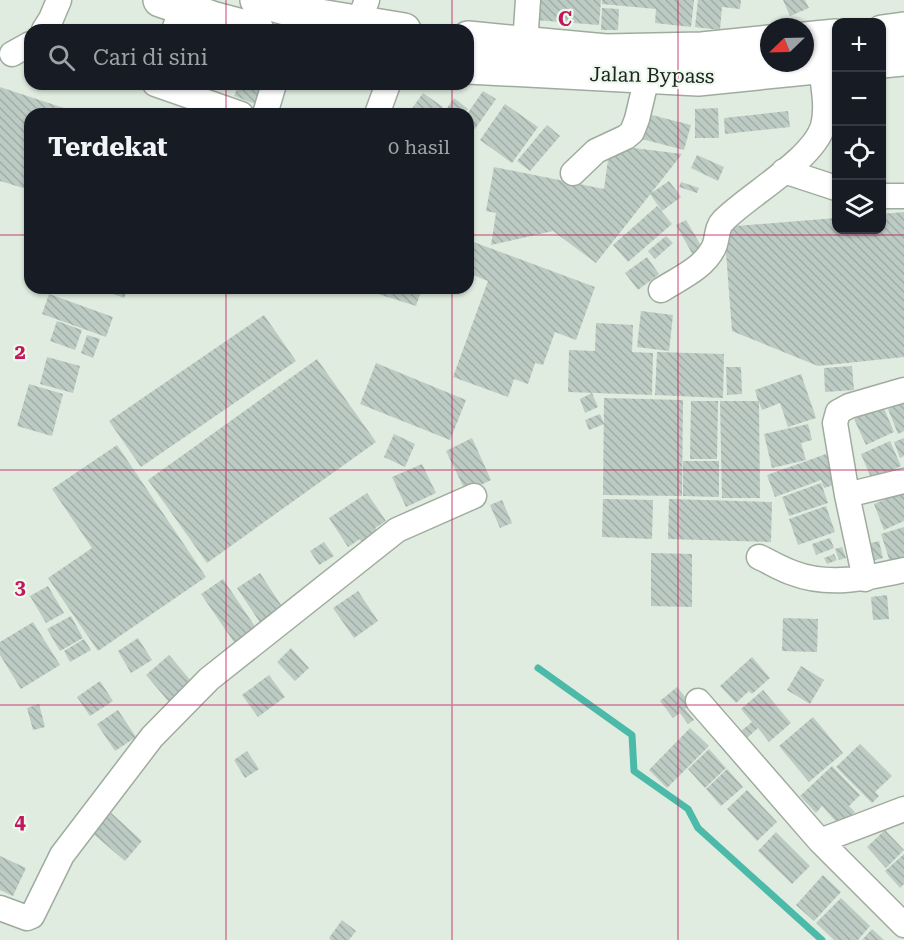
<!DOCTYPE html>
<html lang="id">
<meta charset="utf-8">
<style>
:root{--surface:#171b24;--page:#20242c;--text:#f1f3f6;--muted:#9ea1a6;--line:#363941}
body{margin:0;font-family:"Roboto Serif",serif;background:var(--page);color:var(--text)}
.controls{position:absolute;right:18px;top:18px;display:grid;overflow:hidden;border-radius:12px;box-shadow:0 2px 4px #0004}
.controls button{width:54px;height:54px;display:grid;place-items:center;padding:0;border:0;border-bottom:2px solid var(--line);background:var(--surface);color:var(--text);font:30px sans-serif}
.compass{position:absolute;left:760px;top:18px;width:54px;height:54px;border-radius:50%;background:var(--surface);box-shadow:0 2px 4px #0004;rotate:247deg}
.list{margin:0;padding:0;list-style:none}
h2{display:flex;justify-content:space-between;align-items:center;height:78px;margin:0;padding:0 24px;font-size:26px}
h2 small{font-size:20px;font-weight:400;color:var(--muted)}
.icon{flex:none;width:33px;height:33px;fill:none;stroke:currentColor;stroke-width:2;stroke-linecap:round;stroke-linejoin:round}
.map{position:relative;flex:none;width:904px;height:940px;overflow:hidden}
.search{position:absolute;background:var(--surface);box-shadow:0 2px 4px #0004;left:24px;top:24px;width:450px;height:66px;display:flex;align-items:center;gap:15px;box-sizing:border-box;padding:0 21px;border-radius:18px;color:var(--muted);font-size:22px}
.panel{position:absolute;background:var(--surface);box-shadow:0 2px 4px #0004;left:24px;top:108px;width:450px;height:186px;border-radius:18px}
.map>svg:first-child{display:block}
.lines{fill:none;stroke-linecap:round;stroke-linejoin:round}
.stream{stroke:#4bbaa8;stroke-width:7}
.building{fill:url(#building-back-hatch)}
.minor-casing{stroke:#a0ab9f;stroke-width:27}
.highway-casing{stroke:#a0ab9f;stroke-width:36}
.minor{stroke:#fff;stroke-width:24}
.highway{stroke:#fff;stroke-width:33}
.grid{fill:none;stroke:#c2185b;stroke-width:1.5;stroke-opacity:0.55}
.labels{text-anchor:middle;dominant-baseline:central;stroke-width:4.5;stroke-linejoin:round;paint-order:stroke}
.street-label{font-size:20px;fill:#202420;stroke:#eef9ed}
.grid-label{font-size:20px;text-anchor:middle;font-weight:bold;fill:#c2185b;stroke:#eef9ed;stroke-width:4.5;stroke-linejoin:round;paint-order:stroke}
</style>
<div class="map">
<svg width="904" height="940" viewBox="0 0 904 940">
<defs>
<pattern id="building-back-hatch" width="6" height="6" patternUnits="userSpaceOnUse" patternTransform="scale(1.5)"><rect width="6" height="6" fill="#bccbc3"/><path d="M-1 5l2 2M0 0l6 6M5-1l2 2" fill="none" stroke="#a1aea7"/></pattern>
</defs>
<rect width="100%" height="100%" fill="#e1ece0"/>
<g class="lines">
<path class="stream" d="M538,668L632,735L634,771L688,809L698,828L822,940"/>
</g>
<path class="building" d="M536,0H601L599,25L535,20Z
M602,0H694L691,27L655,23L656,9L602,4Z
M698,0H741L740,9L722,7L720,30L695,27Z
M783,0H805L809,8L790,16Z
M602,8L619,9L618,30H601Z
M239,84H263L255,104L234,96Z
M0,87L82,114H30V190L0,181Z
M483,91L496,99L475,129L468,124L467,114Z
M423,93L443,107L438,114H408Z
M454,98L468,109L464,114H443Z
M505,104L538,127L512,163L480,140Z
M718,108L719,138H695V109Z
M788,111L790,127L725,134L724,118Z
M644,113L691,125L684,150L638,138Z
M547,125L560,136L530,171L517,161Z
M610,145L682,154L596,263L553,231L491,245L496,213L486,211L494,167L604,189Z
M697,155L724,167L718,181L691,168Z
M669,181L681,197L662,211L650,194Z
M681,182L699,188L697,193L679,187Z
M657,206L672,224L628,262L613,245Z
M904,212V357L818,366L732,331L724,227L836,218V230H882V214Z
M686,220L703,249L693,255L676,225Z
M666,236L673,243L655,259L648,251Z
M468,240L595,287L576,340L555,332L543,365L535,363L528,384L514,379L508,397L453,377L488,281L468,273Z
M647,257L659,274L638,290L625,273Z
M98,288H128L124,298Z
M359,288H422L416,306Z
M49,294L113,317L106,337L42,314Z
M641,311L673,315L669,351L637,347Z
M264,315L296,361L141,467L109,421Z
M57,321L82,330L75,350L50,341Z
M596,323L633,325L632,352L653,353L652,395L568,392L569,350L595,351Z
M87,335L100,339L93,358L81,353Z
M657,352L724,354L723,398L655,395Z
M47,357L80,366L73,393L40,384Z
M317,359L376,442L207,563L148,480Z
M376,363L466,400L450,440L360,404Z
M852,366L854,390L825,392L824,368Z
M726,367H741L742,394L727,395Z
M801,374L816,418L788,427L780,403L762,410L759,402L760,498H722L720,401H758L755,390Z
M29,384L63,394L52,436L17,426Z
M592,393L598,407L585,413L580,399Z
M604,398L683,400L682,496L603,495Z
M691,401H718L717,459H690Z
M904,402V431L898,434L888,409Z
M883,406L894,432L866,445L854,419Z
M600,414L604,424L589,430L585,420Z
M808,424L812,440L801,443L806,460L772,468L764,434Z
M394,434L415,444L405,467L384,457Z
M472,438L491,480L466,492L446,451Z
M904,438V456L900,458L894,442Z
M890,441L901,466L872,480L861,454Z
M117,445L206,577L98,651L48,578L92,548L52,489Z
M826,454L837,484L824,488L821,480L775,497L767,475Z
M683,461H719V497L683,496Z
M422,464L436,493L406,507L392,477Z
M821,483L828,503L789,516L782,497Z
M904,492V521L884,530L874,504Z
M367,493L386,521L375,528L380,536L364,546L360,539L348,547L329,518Z
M603,499L653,500L652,539L602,537Z
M669,499L772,502L771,542L668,539Z
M502,500L512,523L500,528L490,505Z
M826,506L835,532L798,545L789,519Z
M904,527V561L891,565L881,534Z
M830,538L834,548L816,555L812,544Z
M879,541L883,558L872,561L867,544Z
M324,542L334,556L319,565L310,551Z
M842,547L846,558L839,560L835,549Z
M651,553L692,554V607L651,606Z
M834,554L837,560L827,564L824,558Z
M260,573L285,611L263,627L237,588Z
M223,579L260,634L238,648L201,594Z
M48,586L64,613L46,623L30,596Z
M358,591L378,621L354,638L333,608Z
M887,595L889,619L873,620L871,597Z
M71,616L83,638L60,651L47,629Z
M783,618L818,619L817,652L782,651Z
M33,622L60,665L21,689L0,655V642Z
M138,638L152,660L131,673L118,651Z
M84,639L91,650L70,662L64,651Z
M291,648L309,668L295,681L277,662Z
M169,655L192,682L169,702L146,675Z
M752,657L770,678L752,694L749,691L736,703L720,686Z
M801,666L824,680L810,704L787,690Z
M269,675L285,697L258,717L242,695Z
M100,681L113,701L90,716L77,697Z
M677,687L691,704L685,709L694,720L688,724L680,713L673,718L660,701Z
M763,690L791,723L769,742L758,728L747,738L741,731L752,722L741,709Z
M39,704L45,727L33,730L27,708Z
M118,710L136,737L115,751L97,724Z
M813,717L843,753L809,782L779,746Z
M690,728L709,746L667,788L649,770Z
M860,744L892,776L875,792L879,796L872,803L836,767Z
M709,749L726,768L705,788L688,769Z
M247,751L259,769L245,778L234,760Z
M832,766L860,795L849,806L855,812L840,826L822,806L816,813L800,796Z
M727,769L743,787L721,806L706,789Z
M747,790L777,822L757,841L727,809Z
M108,810L142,841L125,861L90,831Z
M885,830L904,850L886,868L867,847Z
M776,832L810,866L792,884L758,851Z
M904,854V884L900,888L885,871Z
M0,856L26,868L13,896L0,890Z
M823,875L841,892L814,921L796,905Z
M841,898L870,926L858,940H834L816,923Z
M342,920L356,931L349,940H331L329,938Z
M872,929L884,940H862Z"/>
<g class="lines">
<g class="minor-casing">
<path id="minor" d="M358,24L367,0
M44,30L51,19L59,0
M174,30L182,8
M525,44L528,0
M12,54L30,44
M155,84L241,114
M265,114L274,84
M377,114L388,84
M784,171L836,188
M573,173L596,151L626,137L632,132L637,119L647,77
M882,196H904
M661,290C680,278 704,268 714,247C718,238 716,228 723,221C748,195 813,160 823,126C828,107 823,86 821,67
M847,495L904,481
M759,557C770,562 781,569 793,573C829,587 868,578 904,570
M865,579L847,495L835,423L838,412L849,406L904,390
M698,701L820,841L904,925
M820,841L904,809
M0,908L27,918L32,916L62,855L152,737L209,679L397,530L474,496"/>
</g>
<g class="highway-casing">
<path id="highway" d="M160,0L215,19L257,30
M257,0L307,14L404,30
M882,32L904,29
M468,38L606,51L702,49L769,42
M805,39L836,36
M882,61L904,59
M468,67L698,79L836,65"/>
</g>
<use href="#minor" class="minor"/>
<use href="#highway" class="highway"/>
</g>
<path class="grid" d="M226,0V30M452,0V30M678,0V940M226,84V114M452,84V114M0,235H30M468,235H904M226,288V940M452,288V940M0,470H904M0,705H904"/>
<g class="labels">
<g class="street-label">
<text transform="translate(652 75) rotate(1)">Jalan Bypass</text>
</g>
</g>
<g class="grid-label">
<text x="565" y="26">C</text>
<text x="20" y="359">2</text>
<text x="20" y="594">3</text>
<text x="20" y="829">4</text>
</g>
</svg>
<div class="controls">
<button>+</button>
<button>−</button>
<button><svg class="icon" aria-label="locate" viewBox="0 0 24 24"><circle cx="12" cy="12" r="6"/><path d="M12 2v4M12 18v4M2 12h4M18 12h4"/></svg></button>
<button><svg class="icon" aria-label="layers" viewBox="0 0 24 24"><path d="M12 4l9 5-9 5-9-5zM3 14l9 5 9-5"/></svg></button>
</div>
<svg class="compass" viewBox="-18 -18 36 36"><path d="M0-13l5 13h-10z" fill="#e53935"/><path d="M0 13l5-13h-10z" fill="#9ea1a6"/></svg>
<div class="search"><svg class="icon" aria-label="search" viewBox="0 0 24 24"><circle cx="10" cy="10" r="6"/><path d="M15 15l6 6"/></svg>Cari di sini</div>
<section class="panel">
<h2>Terdekat<small>0 hasil</small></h2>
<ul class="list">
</ul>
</section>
</div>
